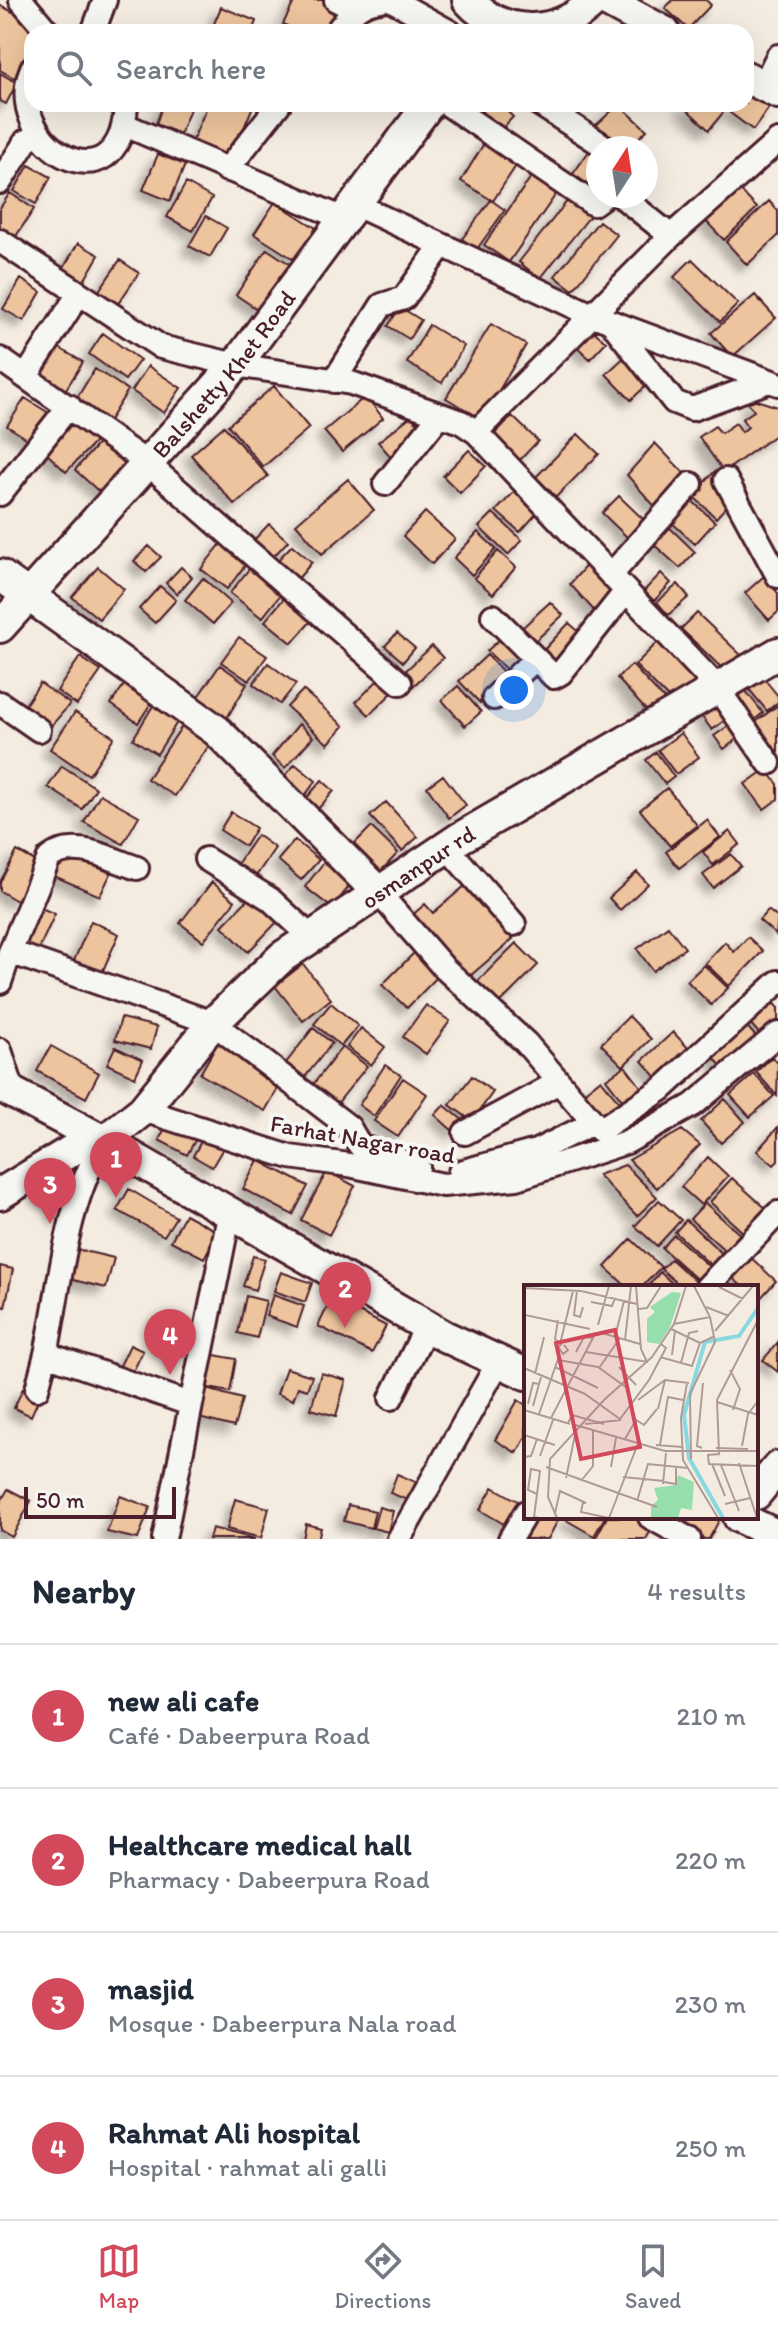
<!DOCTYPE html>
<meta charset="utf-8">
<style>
:root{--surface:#fff;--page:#f2f2f3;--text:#1f2937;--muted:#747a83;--line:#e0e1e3;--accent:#d1495b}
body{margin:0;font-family:Itim,sans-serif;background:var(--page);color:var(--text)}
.compass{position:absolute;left:586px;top:136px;width:72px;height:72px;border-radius:50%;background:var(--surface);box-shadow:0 8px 32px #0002;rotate:12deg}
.scale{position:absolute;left:24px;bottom:20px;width:152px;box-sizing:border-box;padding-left:8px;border:4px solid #4a1f2b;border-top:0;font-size:22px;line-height:28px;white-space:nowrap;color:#4a1f2b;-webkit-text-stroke:6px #f6f6f2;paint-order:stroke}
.you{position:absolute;left:514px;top:690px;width:28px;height:28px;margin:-20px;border:6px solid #fff;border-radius:50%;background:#1a73e8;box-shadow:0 0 0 12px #1a73e833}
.badge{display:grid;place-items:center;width:52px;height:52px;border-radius:50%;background:var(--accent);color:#fff;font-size:26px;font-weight:700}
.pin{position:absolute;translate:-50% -66px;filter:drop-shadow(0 2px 4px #0008)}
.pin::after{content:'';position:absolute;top:42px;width:28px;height:24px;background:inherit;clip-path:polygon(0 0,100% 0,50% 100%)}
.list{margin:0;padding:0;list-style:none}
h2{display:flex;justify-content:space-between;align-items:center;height:104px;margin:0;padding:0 32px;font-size:34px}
h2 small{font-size:26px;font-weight:400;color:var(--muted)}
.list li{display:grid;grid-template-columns:52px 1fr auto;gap:24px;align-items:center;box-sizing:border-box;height:144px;padding:0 32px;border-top:2px solid var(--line)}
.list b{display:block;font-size:30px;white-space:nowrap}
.list p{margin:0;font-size:26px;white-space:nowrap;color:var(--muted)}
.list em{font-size:26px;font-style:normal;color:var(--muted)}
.icon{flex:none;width:44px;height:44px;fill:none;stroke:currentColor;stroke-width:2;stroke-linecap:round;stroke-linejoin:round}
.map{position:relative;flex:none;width:778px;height:1539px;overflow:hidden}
.search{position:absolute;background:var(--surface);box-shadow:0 8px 32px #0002;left:24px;right:24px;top:24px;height:88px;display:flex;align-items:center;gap:20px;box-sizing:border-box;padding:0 28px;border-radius:24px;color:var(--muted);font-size:30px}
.sheet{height:680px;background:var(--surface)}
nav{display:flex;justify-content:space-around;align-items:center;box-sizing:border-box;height:112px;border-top:2px solid var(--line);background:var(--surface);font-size:22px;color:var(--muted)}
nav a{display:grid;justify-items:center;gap:4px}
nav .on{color:var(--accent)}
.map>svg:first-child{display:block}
.building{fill:#edc49d;stroke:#4a1f2b;stroke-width:2;filter:url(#shadow)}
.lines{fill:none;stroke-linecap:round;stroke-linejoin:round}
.street-casing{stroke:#4a1f2b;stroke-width:28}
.secondary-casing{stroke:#4a1f2b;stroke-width:36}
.street{stroke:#f6f6f2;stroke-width:22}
.secondary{stroke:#f6f6f2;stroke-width:30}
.labels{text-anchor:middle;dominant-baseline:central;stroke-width:8;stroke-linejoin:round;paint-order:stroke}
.street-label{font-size:24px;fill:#4a1f2b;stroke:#f6f6f2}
.inset-river{fill:none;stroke:#87d8e1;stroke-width:4}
.inset-road{fill:none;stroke:#b09a98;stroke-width:2}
.view{fill:#d1495b;fill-opacity:0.15;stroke:#d1495b;stroke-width:4}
.inset-edge{fill:none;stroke:#4a1f2b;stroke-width:4}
</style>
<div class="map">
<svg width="778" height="1539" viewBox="0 0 778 1539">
<defs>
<filter id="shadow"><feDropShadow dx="-7" dy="7" stdDeviation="4" flood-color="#0004"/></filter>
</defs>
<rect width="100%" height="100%" fill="#f4ece1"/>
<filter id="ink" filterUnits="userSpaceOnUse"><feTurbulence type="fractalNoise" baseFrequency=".0125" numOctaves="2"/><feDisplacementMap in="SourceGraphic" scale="16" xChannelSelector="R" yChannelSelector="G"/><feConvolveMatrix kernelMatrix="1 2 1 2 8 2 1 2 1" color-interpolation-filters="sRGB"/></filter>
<g filter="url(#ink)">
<path class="building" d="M295,0H326L338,6L325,32H299L283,24Z
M673,0H706L711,5L688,29L665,8Z
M0,5L46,30L32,32V54L18,80L0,70Z
M221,7L256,21L252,32L211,31Z
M0,73L17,83L6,104L0,101Z
M746,91L771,105L753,130L729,112L735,104H746Z
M163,104H192L180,134L156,124Z
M208,104H254L231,159L192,142Z
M489,104H500L513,117L498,133L479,114Z
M619,104L647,130L628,148H614L591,130Z
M681,104H730L709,130Z
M488,137L521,158L493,201L461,181Z
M592,147L598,152V191L573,174Z
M158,154L185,165L170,201L143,190Z
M29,165L51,177L36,204L14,191Z
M538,167L563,184L509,262L484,245Z
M186,183L212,198L193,231L167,217Z
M735,185L757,208L724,240L701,216Z
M10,193L34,209L12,242L0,234V208Z
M572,195L593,212L540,279L519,262Z
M491,200L505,210L477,249L462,239Z
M769,201L778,211V236L747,265L726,242Z
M275,202L316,228L295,260L254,234Z
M206,216L227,228L210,257L189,246Z
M599,221L617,235L573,290L555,276Z
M78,243L99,255L81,286L60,274Z
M267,249L297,269L266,315L236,295Z
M692,259L738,304L720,322L674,277Z
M120,260L139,273L113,311L94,298Z
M21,279L41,292L24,321L3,309Z
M755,295L776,318L732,357L711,333Z
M400,307L421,320L409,339L388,326Z
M491,324L526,345L482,419L446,398Z
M429,325L464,346L442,383L407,363Z
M587,325L606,342L590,359L572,342Z
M103,333L140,360L125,380L89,354Z
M56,346L83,362L63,394L36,378Z
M629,353L653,379L631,400L606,374Z
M148,366L181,388L164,413L132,391Z
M95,369L128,390L108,422L75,401Z
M274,386L309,428L263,467L228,425Z
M366,396L383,418L342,452L324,431Z
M25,398L52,415L34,443L7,426Z
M753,399L778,407V433L724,472L699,437L715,426L721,433L736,423L742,432L748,427L742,419L754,411L748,403Z
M75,414L99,438L66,472L41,448Z
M411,416L424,432L392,458L378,442Z
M512,416L538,441L515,465L489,440Z
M224,426L268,476L235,505L191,455Z
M578,434L599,454L556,497L536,477Z
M102,439L133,466L105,497L75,470Z
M655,443L687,476L657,509L627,475Z
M469,450L486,466L460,493L443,476Z
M715,471L733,499L716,518L692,495Z
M348,479L374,510L322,554L296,524Z
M516,490L539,511L520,532L496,511Z
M619,496L646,522L629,539L602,513Z
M689,498L715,522L695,544L669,520Z
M425,512L455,539L432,564L403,536Z
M493,513L522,540L508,555L479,527Z
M269,524L288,541L272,558L253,541Z
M666,524L695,552L680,568L650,541Z
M478,532L496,549L472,575L454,558Z
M225,539L250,559L227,589L201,569Z
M292,545L312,562L297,580L276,562Z
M149,546L161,557L146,572L134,561Z
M498,551L516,567L493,594L474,578Z
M589,562L621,593L598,615L570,584Z
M253,564L285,589L262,618L230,593Z
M98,567L124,589L99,619L72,597Z
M181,567L192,577L177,594L166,583Z
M661,573L671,583L654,601L644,591Z
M764,576L778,593V612L769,620L745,593Z
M203,578L231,603L213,624L185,600Z
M678,584L689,597L668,615L657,602Z
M160,586L176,600L155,623L139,609Z
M285,597L312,620L292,643L265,621Z
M550,602L563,615L535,641L522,628Z
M697,613L741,655L725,671L681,629Z
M569,623L583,635L556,664L542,652Z
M397,633L415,648L403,662L385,646Z
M239,637L267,656L249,681L221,662Z
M502,637L526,660L512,675L487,651Z
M663,637L701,676L673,703L635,665Z
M432,646L443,658L411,688L400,676Z
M487,655L508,677L480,703L459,681Z
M80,657L101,671L77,705L57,691Z
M268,663L296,684L280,704L253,684Z
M220,665L247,684L224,723L195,701Z
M632,665L668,704L653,718L617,678Z
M758,671L778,696V702L767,711L743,682Z
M381,677L394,691L369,715L356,702Z
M126,682L153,700L138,723L111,704Z
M40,683L70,704L46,732L19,714Z
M741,685L763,713L748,725L726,697Z
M458,686L481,712L465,726L442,700Z
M303,690L344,726L328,744L287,707Z
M718,700L730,716L712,730L700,714Z
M154,704L179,719L157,754L133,739Z
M778,705V756L772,760L748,728Z
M75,712L114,737L89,775L50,749Z
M734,722L743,734L724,749L714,736Z
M184,723L212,741L175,796L147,779Z
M299,724L313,737L285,768L272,756Z
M681,733L699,757L676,774L658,750Z
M656,752L674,777L665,784L646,760Z
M295,764L316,781L302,799L280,782Z
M62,766L96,788L82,809L48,787Z
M766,769L778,784V799L764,809L745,784Z
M443,775L466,805L449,818L427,787Z
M322,780L334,791L317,810L305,800Z
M667,788L697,825L670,846L640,810Z
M100,794L139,816L123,844L84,822Z
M386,802L418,837L402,851L370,816Z
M231,812L256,828L245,846L220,830Z
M707,820L720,837L679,868L666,852Z
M371,827L398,853L381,871L353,845Z
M730,831L740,844L713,865L703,852Z
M257,835L275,848L254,879L236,866Z
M295,840L319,860L301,880L278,860Z
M17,851L39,863L17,901L0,891V882Z
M64,853L111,873L100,896L54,876Z
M731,854L741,866L713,888L703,875Z
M324,862L351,884L332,908L305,887Z
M637,872L648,884L620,910L609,898Z
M212,882L235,901L203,941L180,923Z
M466,885L513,939L463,982L408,919L425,904L433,913Z
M255,892L281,918L248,952L222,926Z
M39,907L55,914L37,953L22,946Z
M768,910L778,918L776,935L759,920Z
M91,921L119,934L101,975L73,963Z
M668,926L685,948L653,971L637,949Z
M748,937L763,951L729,986L705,963L725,942L734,952Z
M516,943L538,965L498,1005L476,983Z
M417,950L441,973L407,1008L382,985Z
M303,964L331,999L303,1021L275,986Z
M704,965L728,988L711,1005L687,981Z
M767,996L778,1008V1023L762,1037L744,1016Z
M331,1003L358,1026L341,1046L314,1024Z
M426,1005L450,1021L426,1054L403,1037Z
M629,1016L651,1039L623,1066L601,1044Z
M121,1018L157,1027L151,1049L115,1040Z
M743,1022L758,1039L723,1068L709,1052Z
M313,1028L332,1043L305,1077L286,1063Z
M361,1028L385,1047L371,1065L347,1047Z
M673,1032L694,1054L662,1083L642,1061Z
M219,1041L284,1078L265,1111L200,1074Z
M51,1046L99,1073L86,1098L37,1071Z
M115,1047L143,1060L135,1077L107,1064Z
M342,1047L367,1066L336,1105L312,1086Z
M772,1057L778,1063L777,1096L756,1072Z
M385,1065L401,1075L374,1116L359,1105Z
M625,1066L645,1092L626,1105L606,1079Z
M754,1074L774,1096L750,1117L730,1095Z
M472,1076L493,1092L472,1121L450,1105Z
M403,1078L427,1094L398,1137L374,1121Z
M601,1079L622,1106L602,1123L580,1096Z
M725,1099L745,1122L721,1143L701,1121Z
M444,1105L464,1121L454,1132L435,1115Z
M168,1122L197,1137L187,1155L159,1140Z
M778,1127V1161L774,1165L757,1151Z
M682,1130L700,1145L657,1188L629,1160Z
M206,1133L225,1145L212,1167L193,1156Z
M708,1157L728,1176L701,1205L681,1187Z
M258,1160L308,1186L293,1215L243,1189Z
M625,1165L657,1197L637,1216L598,1175Z
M327,1171L355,1186L329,1235L301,1220Z
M732,1178L769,1211L746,1235L710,1202Z
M129,1189L176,1217L164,1236L117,1210Z
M659,1200L681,1220L657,1246L635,1226Z
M705,1203L745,1239L730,1255L690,1219Z
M185,1214L218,1232L204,1258L171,1241Z
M686,1220L728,1259L717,1271L675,1232Z
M674,1235L714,1271L702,1284L662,1248Z
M631,1239L661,1267L642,1287H627L605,1267Z
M71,1248L114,1258L106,1288L65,1278Z
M746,1253L776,1281L758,1301L756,1287H743L728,1274Z
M253,1256L265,1259L255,1290L243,1286Z
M671,1259L701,1286L700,1287H681L661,1269Z
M0,1266L13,1269L5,1307L0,1306Z
M281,1272L312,1283L305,1302L274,1291Z
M660,1272L676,1287L649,1285Z
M273,1295L304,1306L297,1327L266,1316Z
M246,1296L266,1301L257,1338L238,1333Z
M332,1298L386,1326L372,1353L318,1326Z
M778,1342V1372L763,1360Z
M130,1345L143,1351L130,1378L117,1372Z
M209,1354L236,1359L230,1392L203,1387Z
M286,1368L312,1376L307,1390L298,1387L293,1400L277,1394Z
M321,1373L346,1380L336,1416L311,1409Z
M23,1388L40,1396L31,1416L14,1408Z
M207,1389L242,1399L234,1427L199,1418Z
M518,1400L526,1405V1437L517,1453L495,1440Z
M397,1474L416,1482L408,1500L390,1493Z
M493,1487L523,1504L509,1527L480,1510Z
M8,1489L31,1501L12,1537L0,1530V1503Z
M120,1496L150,1507L138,1539L107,1532Z
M235,1499L269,1508L261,1538L227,1529Z
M348,1505L375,1511L371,1528L344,1521Z
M379,1507L393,1511L388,1532L373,1528Z
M526,1517H553L558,1520L548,1539H513Z
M561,1517H605L594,1536Z
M607,1517H636L653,1527L646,1539H595Z
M660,1517H721L709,1539H700Z
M306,1524L321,1528L318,1539H303Z
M212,1528L255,1539H209Z"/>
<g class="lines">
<g class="street-casing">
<path id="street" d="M21,0L48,32
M336,0L354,9
M392,0L450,32
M93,32L105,0
M336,32C350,15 358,2 381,0
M32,68C0,144 121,216 126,104
M763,86L778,56
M447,104L593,204L604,196
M539,104L607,148
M125,125L344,219
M227,170L279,104
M0,182L26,141
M621,196L671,236
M354,204L590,314L778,384
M0,241L161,347L236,365L351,383L461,422L476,432L716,686L769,763
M611,322L674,402L692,409L769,381
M0,359L147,463L400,683
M27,375L78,295
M334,381L382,305L404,298L442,245
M476,432L671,236L778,141
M726,480L778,576
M385,484L440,415
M0,494L69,406
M611,575L691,484
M493,616L554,677L561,673L626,591
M494,698L534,660
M0,703L39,730
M447,847L514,924
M206,859L270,899L311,937
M378,892L444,968L526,1043L600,1130L662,1089L778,982
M10,952L49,858C74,838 110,859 137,868
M0,982L10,952L213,1023L349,1127L360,1146L418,1167
M0,1050L14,1094
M143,1110L290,1157L349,1165L443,1185L517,1178L627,1142L693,1105L778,1034
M465,1133L559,1082
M460,1172L536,1151L593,1123
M707,1287L778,1213
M46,1354C61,1282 65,1205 104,1141
M37,1389L46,1354L190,1404
M391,1398L426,1327
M650,1517L689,1539
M164,1539L229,1216
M399,1539L498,1363
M510,1539L526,1512"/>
</g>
<g class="secondary-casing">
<g id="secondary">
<path d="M468,0C504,40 559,37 595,0"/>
<path d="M605,0L664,32"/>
<path d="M746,77L778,93"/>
<path d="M0,575L217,731L378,892"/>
<path id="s1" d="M0,627L236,365L429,104"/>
<path d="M0,1086L115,1147L444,1336L526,1374"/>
<path id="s2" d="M0,1194L74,1149L104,1141L143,1110L213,1023L282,957L460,838L778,653"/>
<path d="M756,1494L778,1467"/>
<path d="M739,1517L778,1536"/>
</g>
</g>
<use href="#street" class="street"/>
<use href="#secondary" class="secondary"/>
</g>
</g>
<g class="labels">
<g class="street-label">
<text stroke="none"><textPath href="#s1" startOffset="338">Balshetty Khet Road</textPath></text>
<text stroke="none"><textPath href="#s2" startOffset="538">osmanpur rd</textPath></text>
<text transform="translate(363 1139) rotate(10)">Farhat Nagar road</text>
</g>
</g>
<g transform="translate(524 1285)">
<rect width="234" height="234" fill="#f4ece1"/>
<path d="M148,7L157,8L146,42L135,59L123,57V34L131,27L126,22ZM154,190L170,197L168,225L157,223L154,233H127V221L134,215L130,203L152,200Z" fill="#96deac"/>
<path class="inset-river" d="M199,233L165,173L160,130L181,57L215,51L234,23"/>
<path class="inset-road" d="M112,1L117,64L123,77M195,2L219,14M0,3L57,6L113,19M1,3V30L66,44M53,6L50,30L56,32L59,22M67,17L88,21L91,13M182,22L205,31M114,24L123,23L137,1M34,35L31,54L38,60M150,39L186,32M74,40L85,1M147,44L176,58M191,46L229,1M78,48L116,59M91,52L100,16M101,55L107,1M40,60L44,65L39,69L35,63L49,6M52,67L60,52L69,53M62,67L124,77M148,70L151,46M136,72L168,81L176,58L191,51M34,75L74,82L103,103M157,78L165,48L174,46M31,82L74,103M95,82L112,100M0,83L61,109L96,134L125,95L142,63L137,59M75,83L96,53M206,85L216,104L209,125M11,89L20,52M163,98L157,133L159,175L194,233M114,115L141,95L165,98M193,117L234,130M4,119L9,98L15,99M9,121L17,92M134,124L141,95M0,125L46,139M15,129L34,74M27,133L70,51M44,138L48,130L80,139M48,139L141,166H234M61,139L97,135M0,150L31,160M101,154L112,135L120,140L133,124M132,160L158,162M136,160L144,112L159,115M218,161L224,129L234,116M178,163L173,161L179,98M192,163L224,164M195,168L193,115L234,35M196,169L184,170L185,179L234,181M16,171L29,135M0,172L7,171L13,154M167,174L166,109L191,57L186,32L170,1M215,178L233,233M188,179L201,211M197,180L215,226M22,182L133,222M87,182L92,153M99,192L140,196M42,193L51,150M57,196L69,181V146M140,197L152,199V183M139,199L142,168M13,209L4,205L7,184L16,186L10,232L15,233M113,216L124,179L164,183M59,217L57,227L85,233M201,219L226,213M31,228L36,206L62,218M33,233L24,212L26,174L81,114L128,72L150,39L162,1M85,233L115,156"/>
<path class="view" d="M91,45L116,162L57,174L32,58Z"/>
<rect width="234" height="234" class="inset-edge"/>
</g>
</svg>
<svg class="compass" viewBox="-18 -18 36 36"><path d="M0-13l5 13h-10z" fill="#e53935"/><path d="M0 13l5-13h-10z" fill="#747a83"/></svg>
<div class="scale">50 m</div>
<div class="you"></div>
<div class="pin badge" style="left:116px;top:1198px">1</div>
<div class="pin badge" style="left:345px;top:1328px">2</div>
<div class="pin badge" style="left:50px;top:1224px">3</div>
<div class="pin badge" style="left:170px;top:1375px">4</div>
<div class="search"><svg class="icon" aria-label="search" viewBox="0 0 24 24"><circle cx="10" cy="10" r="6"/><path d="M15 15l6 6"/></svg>Search here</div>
</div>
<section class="sheet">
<h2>Nearby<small>4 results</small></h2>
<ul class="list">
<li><span class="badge">1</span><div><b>new ali cafe</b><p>Café · Dabeerpura Road</p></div><em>210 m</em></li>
<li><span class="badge">2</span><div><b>Healthcare medical hall</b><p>Pharmacy · Dabeerpura Road</p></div><em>220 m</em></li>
<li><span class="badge">3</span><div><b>masjid</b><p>Mosque · Dabeerpura Nala road</p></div><em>230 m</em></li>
<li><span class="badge">4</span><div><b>Rahmat Ali hospital</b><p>Hospital · rahmat ali galli</p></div><em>250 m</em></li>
</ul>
</section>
<nav>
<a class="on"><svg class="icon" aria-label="map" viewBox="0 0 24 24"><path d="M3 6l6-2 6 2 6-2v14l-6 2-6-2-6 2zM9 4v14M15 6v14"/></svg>Map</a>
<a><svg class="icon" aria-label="directions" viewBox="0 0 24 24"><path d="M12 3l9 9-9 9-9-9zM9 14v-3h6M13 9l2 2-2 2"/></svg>Directions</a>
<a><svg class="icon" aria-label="saved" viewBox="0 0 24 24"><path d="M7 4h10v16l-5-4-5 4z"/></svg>Saved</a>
</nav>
